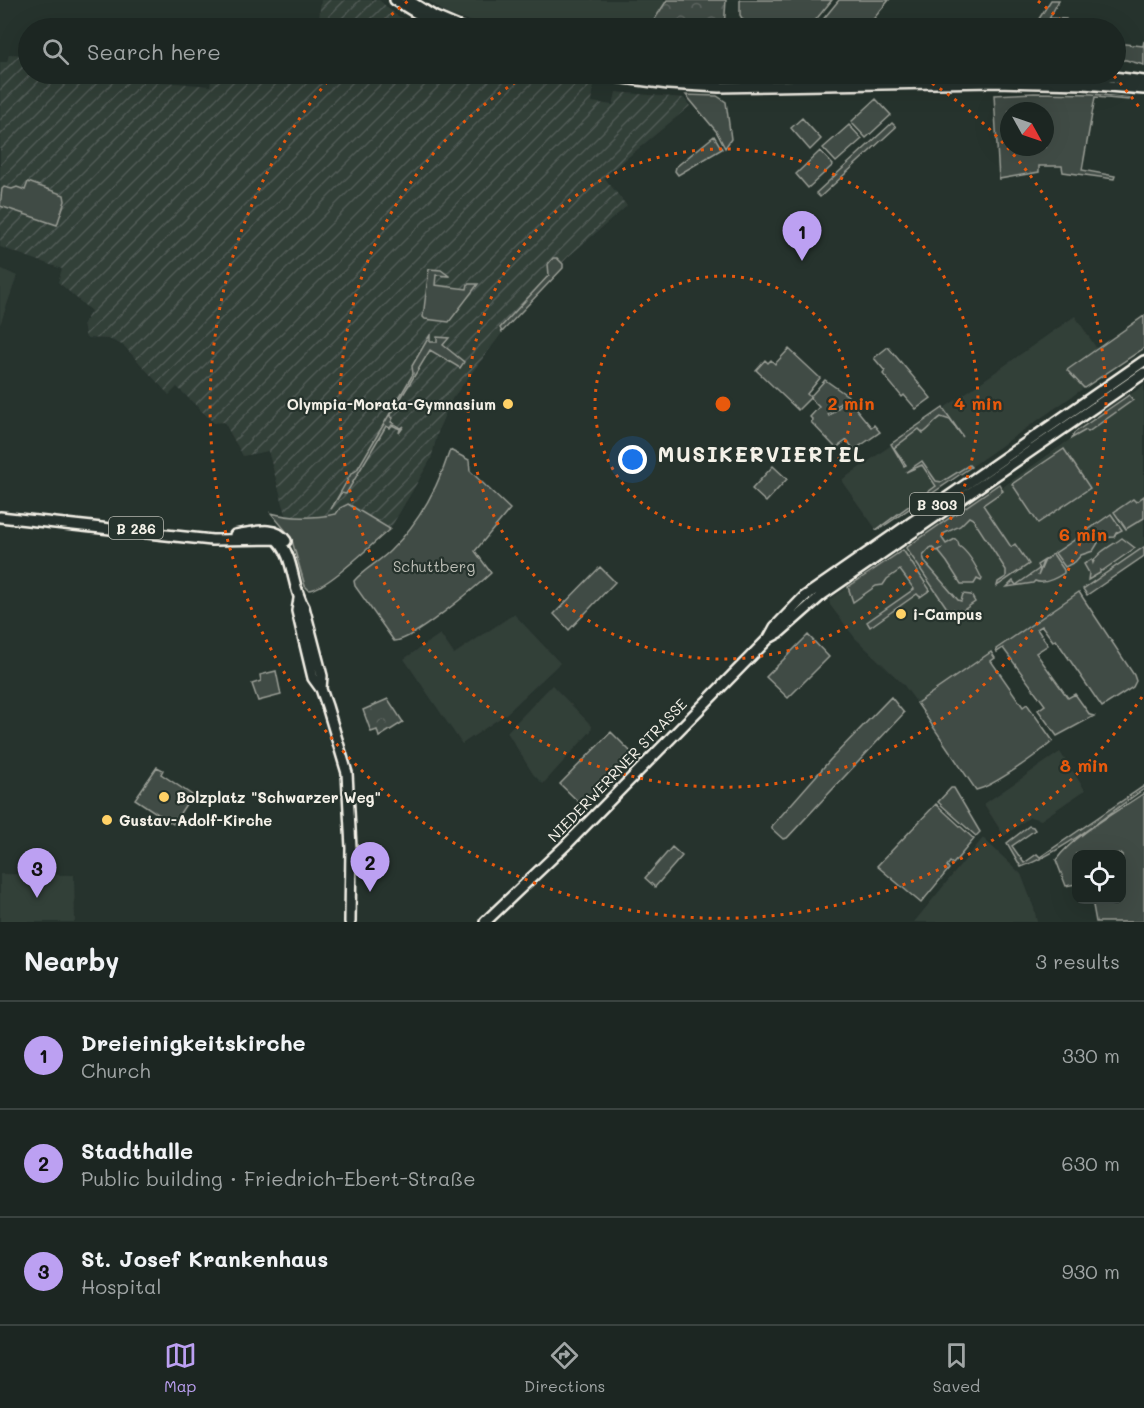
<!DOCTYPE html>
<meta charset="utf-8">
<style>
:root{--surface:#1c2622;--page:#252e2a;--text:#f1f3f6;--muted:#a0a5a5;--line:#3a4340;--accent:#bca0f2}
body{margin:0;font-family:Mali,sans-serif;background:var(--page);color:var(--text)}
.controls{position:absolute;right:18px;bottom:18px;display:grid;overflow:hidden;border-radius:12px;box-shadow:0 6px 24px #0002}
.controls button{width:54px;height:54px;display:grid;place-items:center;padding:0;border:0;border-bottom:2px solid var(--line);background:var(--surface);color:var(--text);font:30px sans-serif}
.compass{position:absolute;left:1000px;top:102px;width:54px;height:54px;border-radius:50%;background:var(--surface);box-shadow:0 6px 24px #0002;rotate:130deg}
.you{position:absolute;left:633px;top:460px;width:21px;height:21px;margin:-15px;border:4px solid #fff;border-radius:50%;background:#1a73e8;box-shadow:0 0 0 9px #1a73e833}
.badge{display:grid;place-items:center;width:39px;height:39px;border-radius:50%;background:var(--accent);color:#111;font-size:20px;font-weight:700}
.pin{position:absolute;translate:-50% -50px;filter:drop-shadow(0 2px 3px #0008)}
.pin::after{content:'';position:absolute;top:32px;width:21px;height:18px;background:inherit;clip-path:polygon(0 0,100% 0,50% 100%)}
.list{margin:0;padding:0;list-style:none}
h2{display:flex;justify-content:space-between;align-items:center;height:78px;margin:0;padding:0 24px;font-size:26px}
h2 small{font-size:20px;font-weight:400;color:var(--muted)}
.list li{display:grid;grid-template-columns:39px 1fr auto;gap:18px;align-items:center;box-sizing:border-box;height:108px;padding:0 24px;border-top:2px solid var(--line)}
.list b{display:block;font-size:22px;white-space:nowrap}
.list p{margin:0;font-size:20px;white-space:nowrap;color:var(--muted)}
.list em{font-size:20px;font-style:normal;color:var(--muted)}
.icon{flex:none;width:33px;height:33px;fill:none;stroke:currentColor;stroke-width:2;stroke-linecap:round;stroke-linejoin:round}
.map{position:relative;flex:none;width:1144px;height:922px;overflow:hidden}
.search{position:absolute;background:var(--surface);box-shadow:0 6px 24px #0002;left:18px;right:18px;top:18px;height:66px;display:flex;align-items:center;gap:15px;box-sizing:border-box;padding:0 21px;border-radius:33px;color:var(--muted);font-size:22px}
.sheet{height:402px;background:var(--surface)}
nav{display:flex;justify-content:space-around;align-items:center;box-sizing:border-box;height:84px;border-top:2px solid var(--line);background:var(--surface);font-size:16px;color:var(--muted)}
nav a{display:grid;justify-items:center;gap:3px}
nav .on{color:var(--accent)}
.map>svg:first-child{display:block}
.built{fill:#333f39}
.industrial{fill:url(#industrial-furrows)}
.green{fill:#414b45;stroke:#9a9e96;stroke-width:1.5;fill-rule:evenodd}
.forest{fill:url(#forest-crowns);stroke:#9a9e96;stroke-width:1.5}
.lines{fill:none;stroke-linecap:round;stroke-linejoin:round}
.major-casing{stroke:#f4f1e8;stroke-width:14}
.major{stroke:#26332d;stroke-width:9}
.ring{fill:none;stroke:#e8590c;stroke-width:3;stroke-dasharray:3 6}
.poi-dot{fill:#ffd166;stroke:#26332d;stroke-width:2}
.labels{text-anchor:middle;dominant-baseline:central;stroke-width:4.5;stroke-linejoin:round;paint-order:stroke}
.shield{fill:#26332d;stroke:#b6b8b0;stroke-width:1.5}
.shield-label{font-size:14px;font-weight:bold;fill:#f4f1e8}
.poi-label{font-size:15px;font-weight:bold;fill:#f4f1e8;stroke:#26332d;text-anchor:start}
.park-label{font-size:15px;fill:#bebfb7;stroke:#26332d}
.street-label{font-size:15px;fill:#f4f1e8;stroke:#26332d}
.district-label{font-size:21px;font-weight:bold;letter-spacing:1.5px;fill:#f4f1e8;stroke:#26332d}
.centre{fill:#e8590c;stroke:#26332d;stroke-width:3}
.ring-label{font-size:18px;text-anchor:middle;font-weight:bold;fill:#e8590c;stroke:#26332d;stroke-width:4.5;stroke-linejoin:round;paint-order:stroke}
</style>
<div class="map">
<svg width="1144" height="922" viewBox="0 0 1144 922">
<defs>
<pattern id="industrial-furrows" width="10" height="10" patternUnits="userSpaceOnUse" patternTransform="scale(1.5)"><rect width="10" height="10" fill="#333f39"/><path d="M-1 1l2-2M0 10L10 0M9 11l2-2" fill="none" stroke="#515b56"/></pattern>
<pattern id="forest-crowns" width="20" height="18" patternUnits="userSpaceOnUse" patternTransform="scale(1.5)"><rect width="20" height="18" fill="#414b45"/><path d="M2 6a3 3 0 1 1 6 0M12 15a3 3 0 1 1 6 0" fill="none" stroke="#5d6560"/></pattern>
</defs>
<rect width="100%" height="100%" fill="#26332d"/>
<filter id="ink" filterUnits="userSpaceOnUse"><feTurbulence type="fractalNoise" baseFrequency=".0167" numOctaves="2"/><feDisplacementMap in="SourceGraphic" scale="12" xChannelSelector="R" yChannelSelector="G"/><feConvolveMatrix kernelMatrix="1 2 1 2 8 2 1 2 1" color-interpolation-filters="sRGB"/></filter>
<g filter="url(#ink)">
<path class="built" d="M427,0H667L649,28H491L447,14Z
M0,268L17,276L0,325Z
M1075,316L1097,349L1068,370L1084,388L968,469L876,529L842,482L843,479Z
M1144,385V547L917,703L903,684L855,638L830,605L829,600L998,483L1003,487L1011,481L1072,438L1074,433Z
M514,614L560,663L506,714L462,744L404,659L440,634L454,654Z
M552,685L592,726L591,731L543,784L533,774L507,732Z
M1060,752L1085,790L1041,820L1030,817L1004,836L984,804Z
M983,838L1021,874L1034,908L1037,922H914Z
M0,874L74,875L75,922H0Z"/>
<path class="industrial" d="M321,0H379L395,14L418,28H318Z
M9,54L28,55V74H75L210,86L212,74H541L594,84L592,102L613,105L616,92L684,98L690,106L604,177L627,206L569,256L499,329L502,333L452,399L439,428L431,459L390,529L348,504L336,514L287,518L268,451L243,456L224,422L214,423L177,387L169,395L124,346L109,339L86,338L83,325L91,311L58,282L62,269L0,247V62H7Z"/>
<path class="green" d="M740,0H832L809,28H748L740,15Z
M839,0H889L866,28H816Z
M1051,0H1059L1048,21H1051V18L1066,19V24L1081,25V28H1033Z
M1144,41V65L1126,60H1116V43L1143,46Z
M1034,93L1092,94L1130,98L1129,100L1095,97L1082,170L1115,176L1114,179L1063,172L1062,166H1039V172L999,179L994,95ZM1009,111H1045V147H1009Z
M686,95L717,96L726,102L731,139L725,148L716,131Z
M876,99L891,115L866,138L851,122Z
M802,118L821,139L810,150L791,128Z
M892,123L896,127L820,197L816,193Z
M849,125L862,139L836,162L823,148Z
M714,136L722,149L678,175L675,171L676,167Z
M820,151L833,165L808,188L796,174Z
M28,182L64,195L65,201L57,225L0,206L2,189L4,187L12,189L17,187L25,190Z
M553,258H557L563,264V268L502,332L500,328L549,275L548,264Z
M429,269L441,270L449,276L436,275L435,285L467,289L468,284H478L449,322L425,319L423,317Z
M1144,316V348L1084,388L1067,370Z
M430,335V342H437V337L449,338L443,345L464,362L460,368L430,350L390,416L393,418L391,422L401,428L404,426L399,433L400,429L392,425L390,428L386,426L346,494L341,493L331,509L351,474L357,470L413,374L412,366Z
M888,347L931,398L916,409L904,395L902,397L883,374L885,371L874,358Z
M789,349L820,378L807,394L810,397L825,380L848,396L828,414L829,416L848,399L871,427L874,425L880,432L854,450L847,440L836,448L811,422L813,420L810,417L819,407L810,398L798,410L756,370L765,360L768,363L771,360L775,364Z
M1129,395L1133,400L1088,432L1086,430L1072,438L1074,433Z
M943,408L963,437L950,420L941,417C933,422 930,429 923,433L919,429L894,448L906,465L904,466L891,444Z
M1064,449L1090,488L1038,523L1012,484Z
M450,450L469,460L470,471L510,509L475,551L491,573C476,587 411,642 394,641L355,586L354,581C364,569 379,562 390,551C419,523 438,487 450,450Z
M922,461L936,481L942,482L969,465L971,467L878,530H876L936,486L922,465L906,472Z
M773,466L787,479L766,502L752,489Z
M999,484L1003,491L983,505L1011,547L1015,544L1029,564L997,586L998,582L1006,577V570L973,519L969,517L960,526L943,534L942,538L946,544L955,539L958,542L959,546C968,552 977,568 982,579L981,581L977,579L974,584H961L947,562L939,552L941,549L937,551L931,547L923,556L925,562L958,600L961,601L963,594L971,595L975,602L959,613L953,609L949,611L906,548Z
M1144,496V518L1126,529L1114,512L1133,499L1136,502Z
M348,504L390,529C375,541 326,590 309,590L305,586L291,537L271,513C292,519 314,518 336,514L340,508Z
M1111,514L1122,530L1116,533L1114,537C1103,537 1094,543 1088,530Z
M1085,533L1097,540L1098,543L1093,551L1081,555L1075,562L1065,567L1055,553Z
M1122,538L1135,548L1102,571L1100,570V573L1088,580L1089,573L1084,564L1092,559L1093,563C1098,551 1113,545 1122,538Z
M1144,547V556L1087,595L1083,589Z
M903,550L930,590L920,597L917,594L870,627L867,622L914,589L900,570L887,579L883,585L876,586L853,602L848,587Z
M1053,554L1064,570V573C1055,579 1044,585 1035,581L1033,583L1007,587L1013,581L1016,585L1039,569L1037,565L1043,561L1038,576L1045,560Z
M600,567L615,582L569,630L554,614Z
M1079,592L1134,675L1136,681L1133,687L1102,707L1056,640L1053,641L1042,626L1037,629L1048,645L1036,653L1068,698L1075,694L1090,715L1094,716L1057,736L1038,710L1045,705L1003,648L997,652L996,649Z
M808,635L829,657L788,698L766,677Z
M991,652L995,658L991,661L1023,707L1027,704L1053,741C1038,754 994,786 976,790L917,703Z
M276,671L281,695L258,701L252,684L261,681L260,675Z
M891,697L904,713L787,838L783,839L772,829V826L830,760Z
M611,732L635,756L585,808L560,784Z
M157,767L163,770L161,774L192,795L173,824L135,799Z
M1144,786V789C1106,815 1065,851 1021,867L1007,843L1029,826L1033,827L1035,830L1012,846L1024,863L1037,854L1040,857Z
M951,788H954L980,832L976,836L938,802Z
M1144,793V922H1096L1092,900H1122V854H1076V884L1066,886L1056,860C1074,835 1118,811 1144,793Z
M936,804L974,839L953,864L950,862L947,866L949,869L921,903L877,866Z
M672,847L682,856L655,887L645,878Z"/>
<path class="forest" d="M667,0H726L724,28H649Z
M388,699L403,722L379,737L377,730L371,732L363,710Z"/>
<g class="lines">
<g class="major-casing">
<path id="major" d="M395,0L441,28
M408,0L435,17L461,28
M595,74L668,84L719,87L994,82L1084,84L1144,89
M663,74L752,77L1005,74L1113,77L1144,81
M0,517L212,540L276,539C295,555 291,587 304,607L322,676L321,689
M235,535C252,533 275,524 286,541
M299,599L297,611L313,678L321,689L327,706L347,773L351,848L350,922
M769,638L775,627L804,597L1144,361
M485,922L566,845L769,638L780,632L823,594L1144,373"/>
</g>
<use href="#major" class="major"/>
</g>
</g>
<g class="ring">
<circle cx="723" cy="404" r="128"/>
<circle cx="723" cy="404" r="255"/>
<path d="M650 28A383 383 0 0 1 796 28M917 74A383 383 0 1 1 529 74"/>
<path d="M1142 697A511 511 0 1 1 332 76M378 27A511 511 0 0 1 408 1M1038 1A511 511 0 0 1 1068 27M1114 76A511 511 0 0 1 1142 111"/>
</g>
<g class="poi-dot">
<circle cx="508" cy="404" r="6"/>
<circle cx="901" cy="614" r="6"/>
<circle cx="164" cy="797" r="6"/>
<circle cx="107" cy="820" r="6"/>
</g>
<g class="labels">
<g class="shield">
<rect x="910" y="493" width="54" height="22" rx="4.5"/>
<rect x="109" y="517" width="54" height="22" rx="4.5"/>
</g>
<g class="shield-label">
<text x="937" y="504">B 303</text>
<text x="136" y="528">B 286</text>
</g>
<g class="poi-label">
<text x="496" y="404" text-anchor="end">Olympia-Morata-Gymnasium</text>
<text x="913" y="614">i-Campus</text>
<text x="176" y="797">Bolzplatz "Schwarzer Weg"</text>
<text x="119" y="820">Gustav-Adolf-Kirche</text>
</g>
<g class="park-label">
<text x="434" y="566">Schuttberg</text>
</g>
<g class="street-label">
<text transform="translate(617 770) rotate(-46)">NIEDERWERRNER STRASSE</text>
</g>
<g class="district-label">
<text x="762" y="453">MUSIKERVIERTEL</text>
</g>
</g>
<circle cx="723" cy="404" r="9" class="centre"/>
<g class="ring-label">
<text x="851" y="410">2 min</text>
<text x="978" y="410">4 min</text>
<text x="1083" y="541">6 min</text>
<text x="1084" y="772">8 min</text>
</g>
</svg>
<div class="controls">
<button><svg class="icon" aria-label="locate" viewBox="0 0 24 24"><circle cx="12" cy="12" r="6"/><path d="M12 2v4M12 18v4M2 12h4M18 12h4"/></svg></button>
</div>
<svg class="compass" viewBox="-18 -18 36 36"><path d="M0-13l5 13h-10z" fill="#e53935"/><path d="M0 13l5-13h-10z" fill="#a0a5a5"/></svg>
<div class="you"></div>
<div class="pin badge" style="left:802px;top:261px">1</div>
<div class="pin badge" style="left:370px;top:892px">2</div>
<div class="pin badge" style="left:37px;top:898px">3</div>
<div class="search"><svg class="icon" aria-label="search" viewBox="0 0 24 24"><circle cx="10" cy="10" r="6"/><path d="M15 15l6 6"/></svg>Search here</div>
</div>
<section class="sheet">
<h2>Nearby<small>3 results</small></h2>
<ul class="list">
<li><span class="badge">1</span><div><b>Dreieinigkeitskirche</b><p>Church</p></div><em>330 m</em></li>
<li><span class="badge">2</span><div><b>Stadthalle</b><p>Public building · Friedrich-Ebert-Straße</p></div><em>630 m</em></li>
<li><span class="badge">3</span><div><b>St. Josef Krankenhaus</b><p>Hospital</p></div><em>930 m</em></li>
</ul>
</section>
<nav>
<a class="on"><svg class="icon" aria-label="map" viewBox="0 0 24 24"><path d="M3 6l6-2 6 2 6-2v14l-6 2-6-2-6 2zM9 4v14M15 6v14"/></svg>Map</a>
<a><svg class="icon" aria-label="directions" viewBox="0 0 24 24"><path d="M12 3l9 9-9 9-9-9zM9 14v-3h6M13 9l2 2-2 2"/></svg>Directions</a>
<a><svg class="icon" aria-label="saved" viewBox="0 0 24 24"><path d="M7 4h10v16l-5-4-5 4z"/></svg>Saved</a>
</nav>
